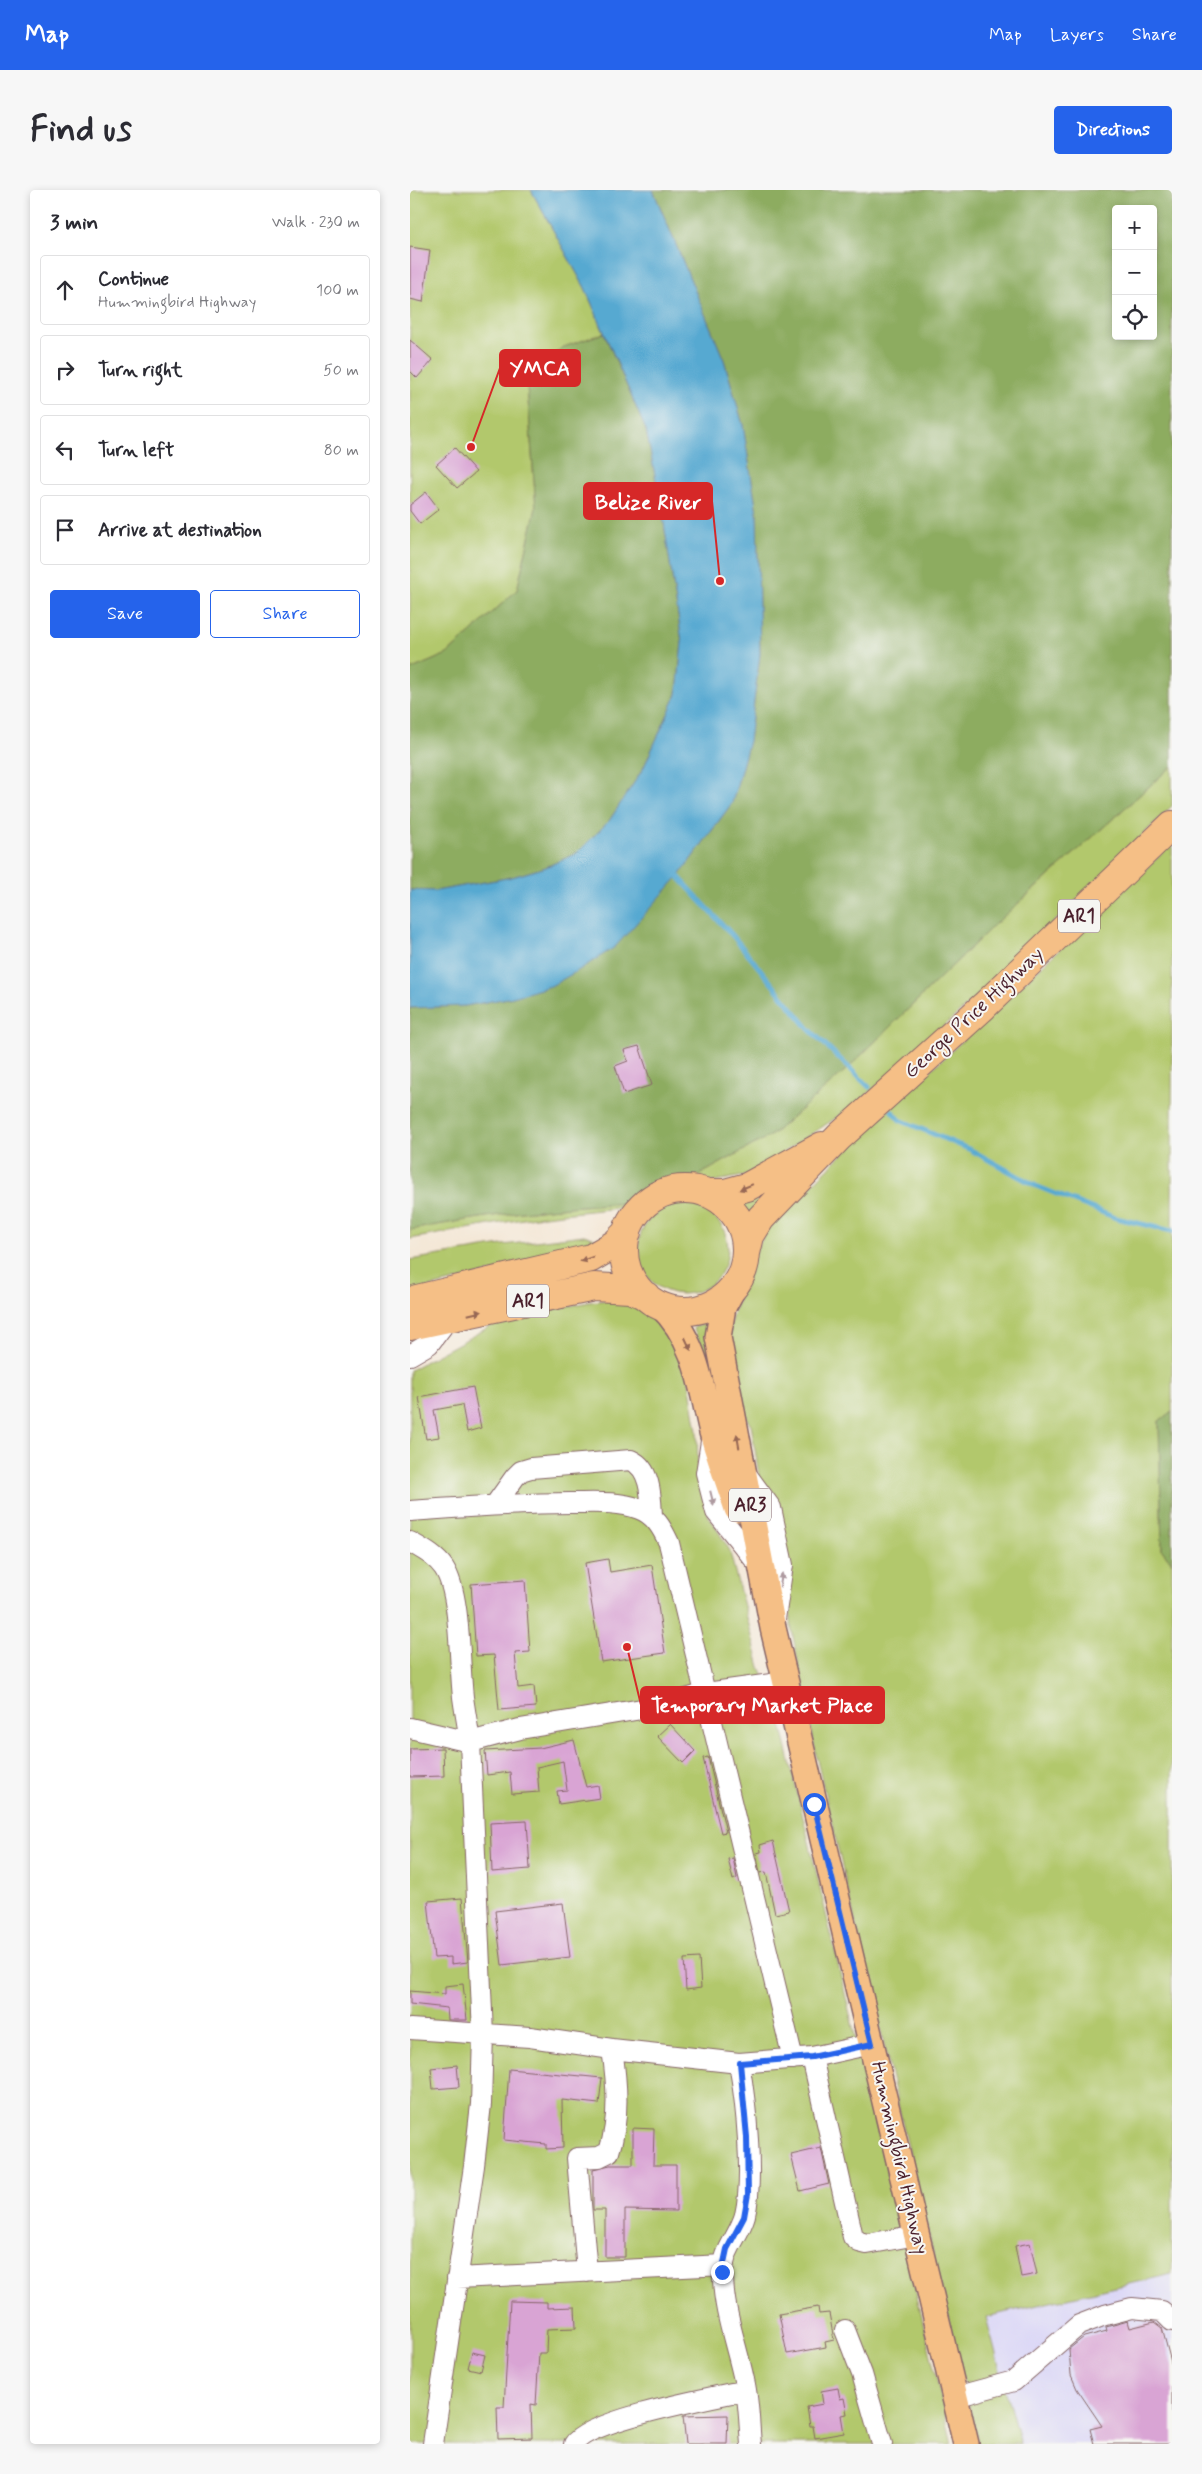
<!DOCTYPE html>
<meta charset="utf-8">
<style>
:root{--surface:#fff;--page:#f7f7f7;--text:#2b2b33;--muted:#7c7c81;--line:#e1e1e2;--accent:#2563eb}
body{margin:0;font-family:Mynerve,sans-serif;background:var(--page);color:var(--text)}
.controls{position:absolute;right:15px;top:15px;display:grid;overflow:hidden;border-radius:5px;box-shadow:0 2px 8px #0003}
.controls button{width:45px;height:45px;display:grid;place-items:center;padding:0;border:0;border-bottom:1px solid var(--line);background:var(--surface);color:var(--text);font:25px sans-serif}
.stop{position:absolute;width:15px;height:15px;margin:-11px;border:4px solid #2563eb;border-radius:50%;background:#fff}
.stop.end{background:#2563eb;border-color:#fff;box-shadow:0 1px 5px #0008}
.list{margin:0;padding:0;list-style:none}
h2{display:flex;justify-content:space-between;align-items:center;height:65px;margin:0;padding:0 20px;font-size:21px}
h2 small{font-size:16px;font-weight:400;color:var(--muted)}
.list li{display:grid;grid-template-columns:32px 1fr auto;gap:15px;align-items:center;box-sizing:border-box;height:70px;margin:0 10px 10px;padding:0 10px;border:1px solid var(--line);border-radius:5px}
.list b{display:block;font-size:19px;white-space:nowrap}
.list p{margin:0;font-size:16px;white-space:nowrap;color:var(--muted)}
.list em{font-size:16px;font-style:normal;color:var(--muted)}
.actions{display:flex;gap:10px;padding:15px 20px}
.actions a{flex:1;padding:11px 0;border:1px solid var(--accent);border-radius:5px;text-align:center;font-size:18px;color:var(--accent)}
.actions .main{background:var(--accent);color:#fff}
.icon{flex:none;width:28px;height:28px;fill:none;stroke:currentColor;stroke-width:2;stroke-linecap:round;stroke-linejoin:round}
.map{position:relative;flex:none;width:762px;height:2254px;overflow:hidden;border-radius:5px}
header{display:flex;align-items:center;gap:30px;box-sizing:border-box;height:70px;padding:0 25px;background:var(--accent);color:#fff}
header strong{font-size:24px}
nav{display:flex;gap:28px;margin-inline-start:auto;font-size:18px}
.intro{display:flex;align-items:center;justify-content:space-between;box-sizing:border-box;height:120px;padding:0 30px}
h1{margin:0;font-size:35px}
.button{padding:12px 22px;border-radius:5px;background:var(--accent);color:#fff;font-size:18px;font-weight:700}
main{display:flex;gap:30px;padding:0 30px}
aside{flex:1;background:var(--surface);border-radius:5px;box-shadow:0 2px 8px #0003}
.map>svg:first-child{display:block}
.built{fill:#dad6f7}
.green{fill:#b2c86c;stroke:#7e744c}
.forest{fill:#8dac60;stroke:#6c6646;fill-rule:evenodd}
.water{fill:#56a9d1;stroke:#50647e}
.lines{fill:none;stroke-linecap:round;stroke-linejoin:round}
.stream{stroke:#56a9d1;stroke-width:5}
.building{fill:#d9a4d4}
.minor-casing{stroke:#866567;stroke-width:22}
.major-casing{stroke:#866567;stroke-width:28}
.highway-casing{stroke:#866567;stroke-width:30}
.minor{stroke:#fff;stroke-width:20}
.major{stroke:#f5bf86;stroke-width:25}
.highway{stroke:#f5bf86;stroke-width:28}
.oneway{fill:#976754}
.oneway2{fill:#ae9aa0}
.route{stroke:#2563eb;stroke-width:6}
.labels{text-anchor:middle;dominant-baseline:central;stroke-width:4;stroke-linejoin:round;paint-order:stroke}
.shield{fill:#f6f6f2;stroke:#7e6067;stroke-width:1}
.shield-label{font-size:19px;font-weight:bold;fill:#4a1f2b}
.street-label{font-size:20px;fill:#4a1f2b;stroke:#f6f6f2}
.leader{fill:none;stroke:#d62828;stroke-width:2}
.callout-dot{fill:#d62828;stroke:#f6f6f2;stroke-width:2}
.callout{fill:#d62828;stroke:#d62828;stroke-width:2}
.callout-label{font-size:21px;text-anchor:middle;font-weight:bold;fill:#fff}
</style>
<header>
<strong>Map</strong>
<nav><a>Map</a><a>Layers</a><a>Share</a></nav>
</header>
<div class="intro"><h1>Find us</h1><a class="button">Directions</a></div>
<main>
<aside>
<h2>3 min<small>Walk · 230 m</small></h2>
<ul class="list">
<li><svg class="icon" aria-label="ahead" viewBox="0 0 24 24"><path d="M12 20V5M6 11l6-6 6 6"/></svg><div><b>Continue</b><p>Hummingbird Highway</p></div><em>100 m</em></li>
<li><svg class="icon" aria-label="right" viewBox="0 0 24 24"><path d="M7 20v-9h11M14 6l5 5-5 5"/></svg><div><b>Turn right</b></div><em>50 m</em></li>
<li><svg class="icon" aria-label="left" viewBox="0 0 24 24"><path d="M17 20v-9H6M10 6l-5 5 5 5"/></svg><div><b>Turn left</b></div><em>80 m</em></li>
<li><svg class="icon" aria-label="arrive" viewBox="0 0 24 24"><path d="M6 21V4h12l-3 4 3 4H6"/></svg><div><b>Arrive at destination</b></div></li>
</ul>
<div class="actions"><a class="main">Save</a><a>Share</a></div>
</aside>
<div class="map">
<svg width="762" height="2254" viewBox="0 0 762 2254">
<rect width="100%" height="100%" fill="#f6f6f2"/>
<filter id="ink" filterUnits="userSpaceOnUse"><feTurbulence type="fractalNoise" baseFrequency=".02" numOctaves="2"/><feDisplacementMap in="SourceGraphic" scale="10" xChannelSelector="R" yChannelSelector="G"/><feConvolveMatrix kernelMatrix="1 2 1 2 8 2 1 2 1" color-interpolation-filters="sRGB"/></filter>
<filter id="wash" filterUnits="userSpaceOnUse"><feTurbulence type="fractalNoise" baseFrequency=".0096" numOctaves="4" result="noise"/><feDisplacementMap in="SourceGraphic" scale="20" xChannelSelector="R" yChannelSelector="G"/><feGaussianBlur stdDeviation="1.12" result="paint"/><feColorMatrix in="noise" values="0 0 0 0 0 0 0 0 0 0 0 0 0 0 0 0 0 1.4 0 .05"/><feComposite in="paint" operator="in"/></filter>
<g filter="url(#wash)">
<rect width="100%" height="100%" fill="#f4e7d6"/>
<path class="built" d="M762,2084V2254H610L575,2127Z"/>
<path class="green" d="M0,0H121L175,98L194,143L151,158L117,196L126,318L107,400L37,464L0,480Z
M762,576V616L580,795L444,916L339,985L300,992L282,989L363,944L438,878L585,734Z
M762,654V1221L749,1231L752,1360L762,1373V2084L576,2127L610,2254H568L408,1574L380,1431L378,1375L350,1292L341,1234L335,1224L319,1148L322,1126L344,1065L357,1039L452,945Z
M374,989L339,1025L328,1013Z
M219,1013L216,1017L125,1027L0,1049V1040C73,1026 145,1016 219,1013Z
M228 1059a45 45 0 1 1 90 0a45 45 0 1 1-90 0Z
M174,1045L189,1050L175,1059L0,1102V1070L85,1056Z
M198,1110L224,1114L235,1120L249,1130L268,1156L276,1173L287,1241L288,1280L298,1325L319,1359L350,1477L366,1513L542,2254H0V1180L92,1130L179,1112Z
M300,1131L306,1194L303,1195L297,1168L283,1138Z"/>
<path class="forest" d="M243,0H762V576L585,734L438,878L363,944L282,989C256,985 236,992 219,1013C145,1016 73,1026 0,1040V818L55,816L103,807L268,687L322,613L339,551L350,464L347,323L333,235L314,170ZM706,19H743V146H706Z
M194,143L236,240L252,320L272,452L267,504L233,579L199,631L167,663L136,677L102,687L26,701L0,700V480L37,464L107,400L126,318L117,196L151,158Z
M762,1221V1373L752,1360L749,1231Z"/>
<path class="water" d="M121,0H243L314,170L333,235L347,323L350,464L339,551L322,613L268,687L205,757L169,780L141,796L103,807L55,816L0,818V700L26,701L102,687L136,677L167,663L199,631L233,579L267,504L272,452L252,320L236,240L175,98Z"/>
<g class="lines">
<path class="stream" d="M265,683L323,746L399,839L459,897
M482,921L490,930L561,960L626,996L706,1028L762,1041"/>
</g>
<g id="blocks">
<path class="building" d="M0,57L20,60L13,112L0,109Z
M0,150L23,170L7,188L0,181Z
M45,258L66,282L47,298L26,275Z
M16,302L29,319L10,334L0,321V315Z
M229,856L242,895L214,904L205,876L218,871L214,860Z
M63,1197L71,1238L57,1242L52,1215L24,1220L29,1247L16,1249L9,1207Z
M198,1369L200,1382L242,1375L255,1463L191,1472L175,1373Z
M115,1390L120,1462L105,1463L108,1498L124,1496L126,1517L89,1520L84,1465L66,1466L61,1394Z
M260,1534L285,1561L273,1573L247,1546Z
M164,1550L176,1597L188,1595L190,1608L149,1614L147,1601L157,1600L153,1571L127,1577L129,1602L102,1604L100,1582L77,1585L75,1561L130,1558Z
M33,1558L34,1586L0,1587V1559Z
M298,1567L316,1642L311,1643L293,1568Z
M117,1631L120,1679L82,1682L80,1633Z
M363,1651L379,1721L365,1724L356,1682L350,1683L346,1663L351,1662L350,1655Z
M323,1668L327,1688L323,1690L318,1669Z
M52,1708L58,1772L41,1774V1767L24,1768L18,1711Z
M153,1713L160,1767L92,1775L85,1721Z
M289,1768L291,1798L276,1800L274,1769Z
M53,1794L57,1830H38L37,1818L0,1814V1801L35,1804V1796Z
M47,1875L49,1897L23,1899L21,1878Z
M99,1879L192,1888L189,1914L152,1910L153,1958L136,1959V1954L94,1950Z
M223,1938L244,1939L243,1975H266V2021L215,2020V2067H195V2020H183V1979L200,1975H223Z
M411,1958L419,1994L390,2001L381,1965Z
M620,2053L627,2084L611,2087L605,2056Z
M100,2111L137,2112V2118L165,2117L166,2138L137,2139L136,2163H129L126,2215L121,2214L122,2248L88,2249L87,2217H94Z
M408,2117L409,2124L419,2123L424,2150L415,2152L416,2157L377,2164L369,2124Z
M718,2131L720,2138L744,2132L752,2138L762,2176V2254H684L680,2239L692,2236L667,2199L661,2185L659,2159L674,2147L697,2141L696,2137Z
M62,2162L75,2165L71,2181L58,2178Z
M428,2198L430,2209L434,2208L437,2224L431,2225L434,2243L405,2248L403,2236H400L397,2217L413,2214L411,2201Z
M318,2225L317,2254H276L273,2226Z"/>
</g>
</g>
<g filter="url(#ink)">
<use href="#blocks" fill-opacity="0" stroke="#866567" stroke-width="1"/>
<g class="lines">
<g class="minor-casing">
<path id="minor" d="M0,1165L19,1154L38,1129
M302,1245L296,1283L306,1322L344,1369
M334,1281L361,1318L373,1375L365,1429
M85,1315L105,1287L111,1281L121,1278L221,1270C241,1279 241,1307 242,1326
M0,1321C54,1317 107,1313 161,1313C183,1313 208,1311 229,1319C245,1325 252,1338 259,1353L383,1869
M0,1352C12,1359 26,1366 34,1378C51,1404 49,1473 53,1507C55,1522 58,1537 60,1552L73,1844L71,1914L64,1976L23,2254
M0,1538L60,1552L110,1539L256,1515L296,1503L375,1492
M0,1839L120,1847L202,1859L329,1873L402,1867L462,1854
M402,1867L443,2047L449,2052L457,2054L507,2045
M329,1873C336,1912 344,1988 335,2025C329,2047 312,2060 313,2085C313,2120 327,2156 334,2190C339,2210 339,2233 341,2254
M177,2082L167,1968L189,1967L199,1962C210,1928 207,1893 202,1859
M47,2088L314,2075
M435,2140L452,2184L472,2254
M545,2207L604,2191L669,2135L695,2125L722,2118L752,2121L762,2131
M164,2254C178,2230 304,2207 336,2200"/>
</g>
<g class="major-casing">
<path id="major" d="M325,1095L313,1117L308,1147L363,1438L556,2254
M250,1115C286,1149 291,1196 302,1242C309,1268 319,1294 327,1319"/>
</g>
<g class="highway-casing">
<path id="highway" d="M214 1060a61 61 0 1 1 122 0a61 61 0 1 1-122 0Z
M296,1003H315L337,997L412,956
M336,1063L340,1046L351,1028L429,947L574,816L762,635
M0,1113L7,1109L181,1068L205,1054L217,1042
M0,1136L184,1097L220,1099L236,1106"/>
</g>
<use href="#minor" class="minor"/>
<use href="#major" class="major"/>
<use href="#highway" class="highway"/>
</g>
<defs><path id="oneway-solid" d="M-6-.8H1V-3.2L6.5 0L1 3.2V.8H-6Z" transform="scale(1.25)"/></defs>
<g class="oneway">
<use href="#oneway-solid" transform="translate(336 997) rotate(157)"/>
<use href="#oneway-solid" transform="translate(177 1069) rotate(160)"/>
<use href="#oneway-solid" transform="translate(65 1123) rotate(-13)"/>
<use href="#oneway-solid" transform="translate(278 1154) rotate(65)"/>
<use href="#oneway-solid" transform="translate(328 1251) rotate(-100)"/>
</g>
<g class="oneway2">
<use href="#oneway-solid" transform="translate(302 1308) rotate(76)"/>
<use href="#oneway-solid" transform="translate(371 1390) rotate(-81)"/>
</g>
</g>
<g class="lines" filter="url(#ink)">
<path class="route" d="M312,2082L317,2059L334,2027L338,2004L337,1947L330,1873L402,1867L462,1854L404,1614"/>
</g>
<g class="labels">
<g class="shield">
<rect x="648" y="709.5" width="42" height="33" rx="4"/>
<rect x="97" y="1094.5" width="42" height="33" rx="4"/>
<rect x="319" y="1298.5" width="42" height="33" rx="4"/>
</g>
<g class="shield-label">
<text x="669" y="726">AR1</text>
<text x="118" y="1111">AR1</text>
<text x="340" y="1315">AR3</text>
</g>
<g class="street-label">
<text transform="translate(564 823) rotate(-43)">George Price Highway</text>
<text transform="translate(489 1968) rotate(77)">Hummingbird Highway</text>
</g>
</g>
<path class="leader" d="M61 257L90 178M310 391L302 311M217 1457L231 1515"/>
<g class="callout-dot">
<circle cx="61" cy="257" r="5"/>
<circle cx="310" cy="391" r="5"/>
<circle cx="217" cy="1457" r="5"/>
</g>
<g class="callout">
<rect x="90" y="160" width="80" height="36" rx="5"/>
<rect x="174" y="293" width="128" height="36" rx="5"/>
<rect x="231" y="1497" width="243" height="36" rx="5"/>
</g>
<g class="callout-label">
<text x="130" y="185">YMCA</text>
<text x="238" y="319">Belize River</text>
<text x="352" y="1522">Temporary Market Place</text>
</g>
</svg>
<div class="controls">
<button>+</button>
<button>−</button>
<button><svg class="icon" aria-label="locate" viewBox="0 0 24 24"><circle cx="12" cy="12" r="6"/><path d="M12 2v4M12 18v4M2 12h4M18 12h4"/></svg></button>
</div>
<div class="stop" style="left:404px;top:1614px"></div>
<div class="stop end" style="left:312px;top:2082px"></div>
</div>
</main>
